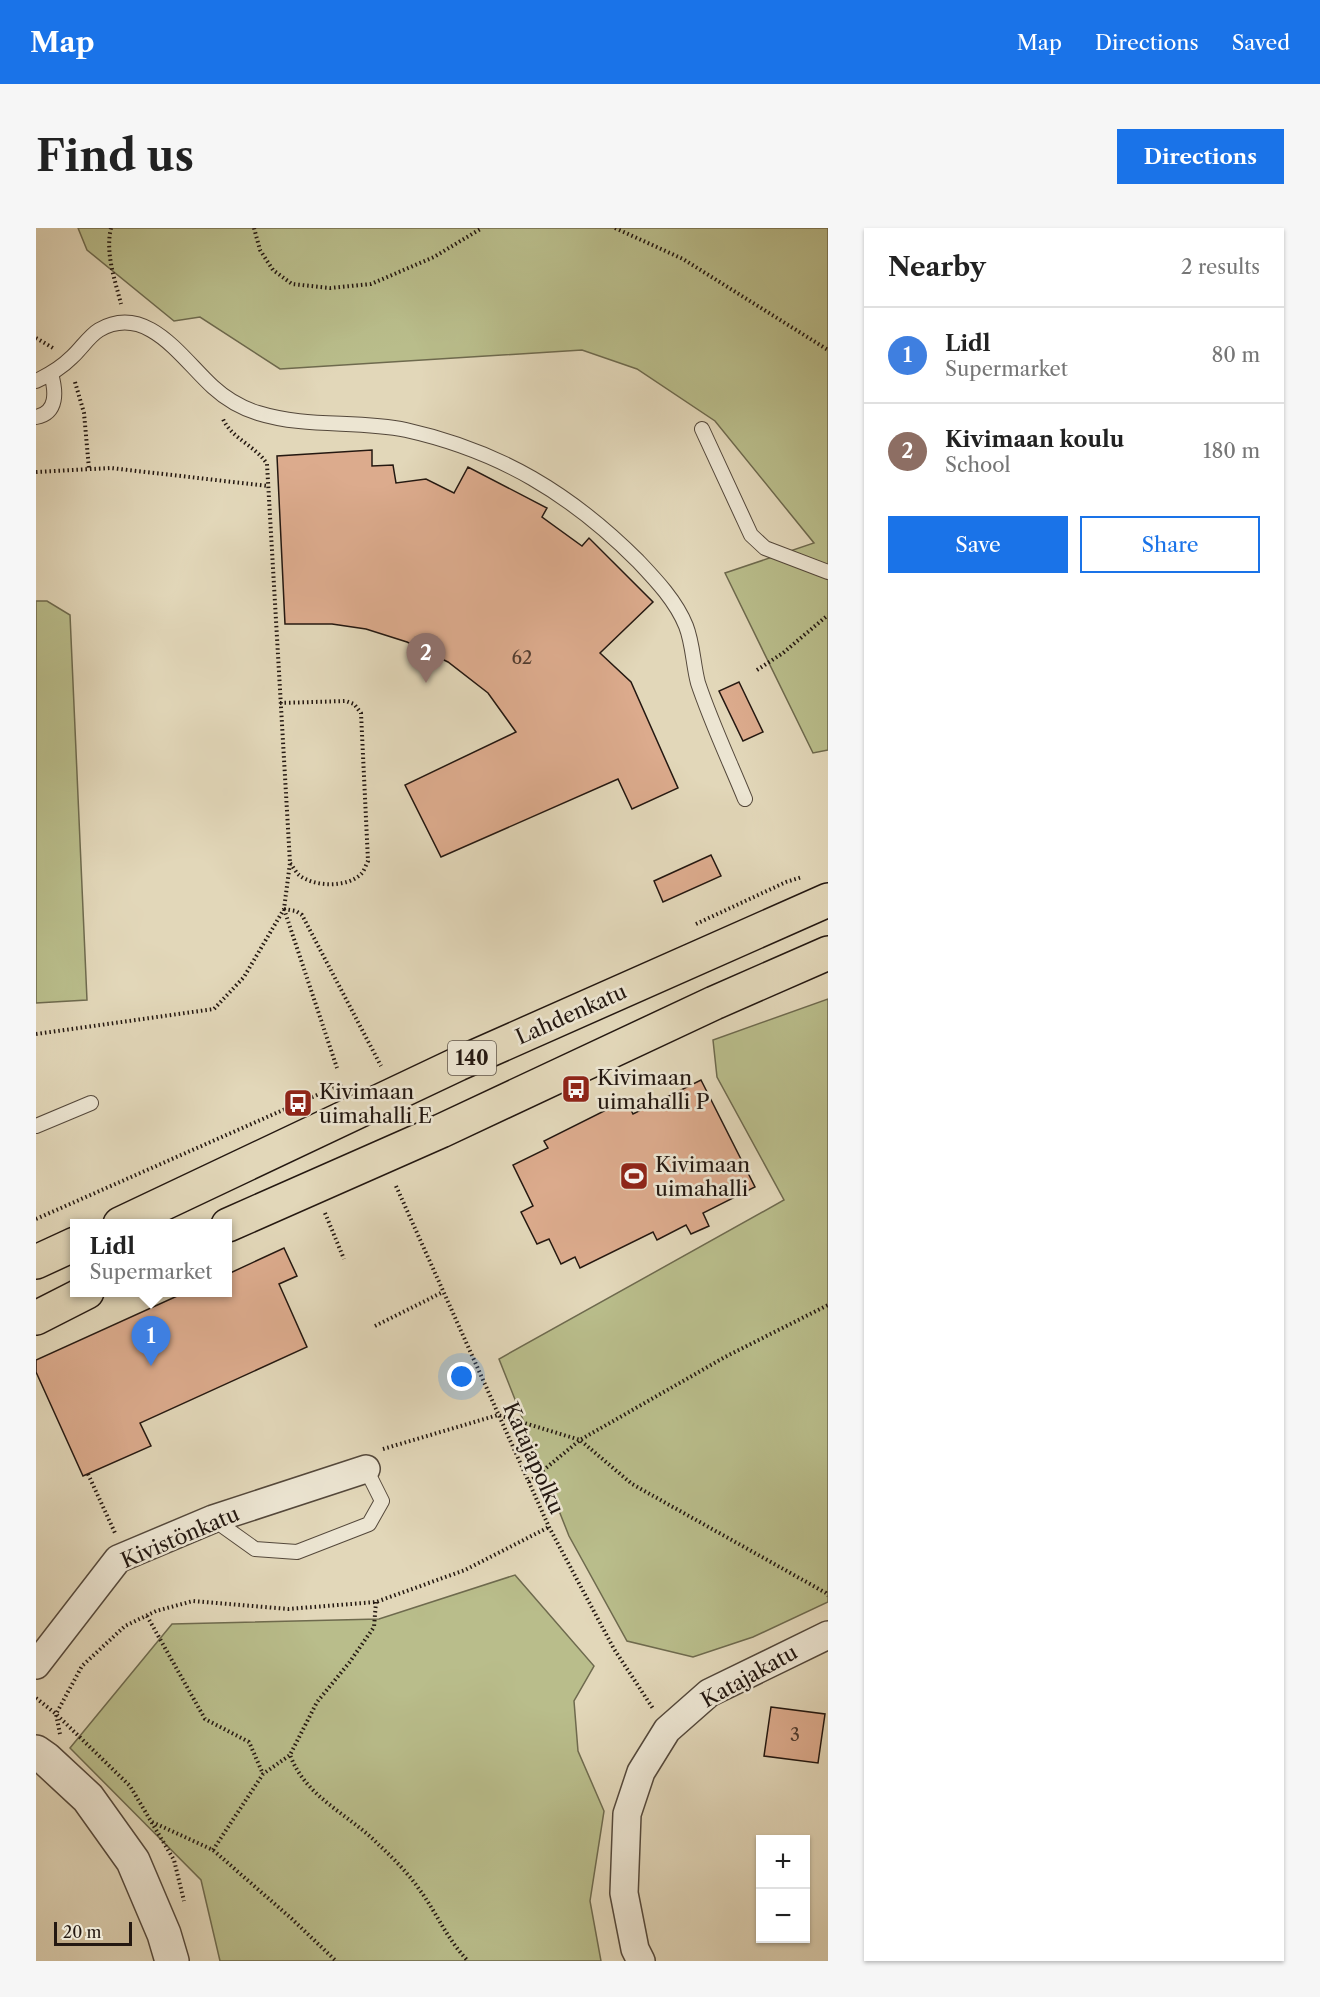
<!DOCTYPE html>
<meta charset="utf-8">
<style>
:root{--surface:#fff;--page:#f6f6f6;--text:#222;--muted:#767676;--line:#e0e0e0;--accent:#1a73e8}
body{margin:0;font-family:"Libre Caslon Text",serif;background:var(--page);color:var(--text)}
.controls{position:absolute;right:18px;bottom:18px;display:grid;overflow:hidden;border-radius:0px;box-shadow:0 2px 4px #0004}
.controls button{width:54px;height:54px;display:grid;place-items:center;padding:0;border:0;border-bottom:2px solid var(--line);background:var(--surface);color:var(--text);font:30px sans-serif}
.scale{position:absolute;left:18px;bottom:15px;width:78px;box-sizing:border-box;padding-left:6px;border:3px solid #241811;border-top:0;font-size:16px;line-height:21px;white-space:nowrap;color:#241811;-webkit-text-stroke:4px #ece5d2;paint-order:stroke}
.you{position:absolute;left:426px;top:1149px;width:21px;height:21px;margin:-15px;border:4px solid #fff;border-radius:50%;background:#1a73e8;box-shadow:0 0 0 9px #1a73e833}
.badge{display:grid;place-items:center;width:39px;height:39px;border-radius:50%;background:var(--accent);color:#fff;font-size:20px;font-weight:700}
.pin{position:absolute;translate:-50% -50px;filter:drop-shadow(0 2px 3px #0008)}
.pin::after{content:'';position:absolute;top:32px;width:21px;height:18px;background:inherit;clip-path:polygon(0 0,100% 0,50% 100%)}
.popup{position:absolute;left:34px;top:991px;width:162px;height:78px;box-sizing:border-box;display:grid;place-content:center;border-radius:0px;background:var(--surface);filter:drop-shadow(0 2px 4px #0005);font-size:20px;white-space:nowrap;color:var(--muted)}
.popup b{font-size:22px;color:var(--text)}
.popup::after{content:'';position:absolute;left:50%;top:100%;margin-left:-12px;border:12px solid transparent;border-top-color:var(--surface)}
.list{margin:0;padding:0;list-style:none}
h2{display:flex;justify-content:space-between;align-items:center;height:78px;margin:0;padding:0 24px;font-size:26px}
h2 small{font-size:20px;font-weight:400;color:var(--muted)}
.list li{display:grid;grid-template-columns:39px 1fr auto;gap:18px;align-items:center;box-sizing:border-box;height:96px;padding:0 24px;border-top:2px solid var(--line)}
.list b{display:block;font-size:22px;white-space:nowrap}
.list p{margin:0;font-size:20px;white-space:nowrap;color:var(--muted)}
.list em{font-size:20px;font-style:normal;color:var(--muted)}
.actions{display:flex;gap:12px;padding:18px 24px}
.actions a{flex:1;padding:14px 0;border:2px solid var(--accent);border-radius:0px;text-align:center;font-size:21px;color:var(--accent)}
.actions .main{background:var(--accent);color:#fff}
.map{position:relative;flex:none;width:792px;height:1733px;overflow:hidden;border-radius:0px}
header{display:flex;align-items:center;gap:36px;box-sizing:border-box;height:84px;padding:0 30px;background:var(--accent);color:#fff}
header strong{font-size:28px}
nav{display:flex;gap:33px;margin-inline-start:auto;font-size:21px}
.intro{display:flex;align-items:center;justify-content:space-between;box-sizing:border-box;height:144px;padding:0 36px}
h1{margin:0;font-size:42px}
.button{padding:15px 27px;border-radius:0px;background:var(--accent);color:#fff;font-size:21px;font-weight:700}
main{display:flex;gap:36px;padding:0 36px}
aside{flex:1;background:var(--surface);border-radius:0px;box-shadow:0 2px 4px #0004}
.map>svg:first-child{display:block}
.green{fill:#b9bd8b;stroke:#6e6a4e;stroke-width:1.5}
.building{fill:#dcab8d;stroke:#241811;stroke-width:1.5}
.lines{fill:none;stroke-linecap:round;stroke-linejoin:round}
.service-casing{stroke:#54483b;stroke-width:16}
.minor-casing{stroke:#54483b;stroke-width:30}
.tertiary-casing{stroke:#54483b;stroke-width:36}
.primary-casing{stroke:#241811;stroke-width:36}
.path{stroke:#241811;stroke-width:4;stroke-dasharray:1.5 3;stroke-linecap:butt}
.service{stroke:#ece5d2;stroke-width:14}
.minor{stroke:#ece5d2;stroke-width:27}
.tertiary{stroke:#ece5d2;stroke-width:33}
.primary{stroke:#e2d7b9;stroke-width:33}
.labels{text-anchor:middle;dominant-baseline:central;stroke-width:5;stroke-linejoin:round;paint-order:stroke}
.number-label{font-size:18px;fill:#523d30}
.shield{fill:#ece5d2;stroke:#60564b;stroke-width:1.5}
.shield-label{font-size:20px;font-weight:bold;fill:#241811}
.street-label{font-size:21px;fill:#241811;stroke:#ece5d2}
.poi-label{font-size:21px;fill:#241811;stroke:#ece5d2;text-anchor:start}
</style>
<header>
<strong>Map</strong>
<nav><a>Map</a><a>Directions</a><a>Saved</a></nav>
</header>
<div class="intro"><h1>Find us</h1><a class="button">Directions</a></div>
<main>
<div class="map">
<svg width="792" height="1733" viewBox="0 0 792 1733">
<rect width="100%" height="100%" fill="#e2d7b9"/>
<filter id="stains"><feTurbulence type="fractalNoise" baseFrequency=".00333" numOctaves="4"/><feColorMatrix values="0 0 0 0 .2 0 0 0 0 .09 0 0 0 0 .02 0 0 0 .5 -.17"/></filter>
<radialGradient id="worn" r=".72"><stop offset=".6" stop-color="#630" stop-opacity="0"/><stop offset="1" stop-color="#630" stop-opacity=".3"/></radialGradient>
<path class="green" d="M42,0H792V522L777,525L689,345L778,315L679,193L601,141L546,122L244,141L164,89L138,93L51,22Z
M0,373H11L34,387L51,772L0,775Z
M792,771V1374L717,1409L657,1429L591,1413L533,1308L463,1131L748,972L681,849L677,812Z
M479,1347L558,1438L538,1473L542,1523L568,1583L554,1673L565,1733H184L165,1652L34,1520L136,1396L343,1391Z"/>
<path class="building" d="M336,222V238L357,237L360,255L390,251L418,265L432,239L511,280L506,289L546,318L553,310L617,374L564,425L595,454L642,560L596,581L582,551L405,629L369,557L480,504L452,465L412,434L371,414L330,401L296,396H249L241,228Z
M703,454L727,504L707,513L683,463Z
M675,627L685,648L627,674L618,653Z
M665,852L719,959L667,985L673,998L655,1006L650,997L621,1012L617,1004L544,1040L539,1029L525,1036L513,1011L501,1016L485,984L497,978L477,937L512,920L508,913L590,872L597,886Z
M248,1020L261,1048L243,1056L271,1119L104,1195L115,1218L47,1248L0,1144V1132L150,1064H192V1046Z
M735,1479L789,1486L782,1535L728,1528Z"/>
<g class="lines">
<g class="service-casing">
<path id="service" d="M0,153C13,147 25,140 36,129C45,121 53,108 63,102C111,74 146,131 177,159C190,171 206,180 222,185C270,200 322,192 370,202C464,223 535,266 602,333C620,352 640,373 650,398C657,416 657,436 662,455C675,494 693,532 709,571
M0,189C22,185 20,163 15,146
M666,201L715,307L729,320L792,344
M0,898L55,875
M177,1291L219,1321L261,1324L333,1296L346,1273L330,1241"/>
</g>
<g class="minor-casing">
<path id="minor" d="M0,1437L82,1331L177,1291L330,1241
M605,1733L599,1721L588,1665L591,1586L605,1544L631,1502L673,1465L792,1407"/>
</g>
<g class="tertiary-casing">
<path id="tertiary" d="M0,1524L10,1531L52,1570L97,1633L128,1706L136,1733"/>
</g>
<g class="primary-casing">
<path id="primary" d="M84,996L422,836L792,672
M192,997L405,903L678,775L792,725
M0,1034L39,1016
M0,1090L51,1064"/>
</g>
<path class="path" d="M75,0C69,25 79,52 85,76
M218,0L224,22L237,42L256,56L294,60L335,56L398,29L446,0
M579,0L647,31L792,122
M0,110L17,120
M39,154L48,185L53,241
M0,244L75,240L232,258
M721,442L747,425L792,387
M244,475L310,473L318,476L325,485L332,633C330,637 328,643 325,646C311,660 278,659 263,647C260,644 257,639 254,635
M248,681L260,683L266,687L345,838
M248,681L301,840
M660,696L750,654L766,649
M0,806L178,781L208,749L248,681L254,635L231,236C220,218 196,211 187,191
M360,958L513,1299L578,1421L618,1482
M289,985L308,1031
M0,991L306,856
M339,1098L407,1064
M347,1221L462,1187L544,1212L596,1256L790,1365L792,1368
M52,1246L79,1305
M493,1254L544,1212L689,1129L792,1077
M340,1374L338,1399L313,1435L281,1474L254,1527C270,1570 313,1586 343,1617C357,1630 372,1645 383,1661C401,1685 410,1710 432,1733
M111,1388L169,1491L213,1514L227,1546
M0,1470L20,1486L94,1558L138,1632L148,1673
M24,1506L20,1486L46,1438L89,1398L120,1383L157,1373L252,1381L340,1374L429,1342L513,1299
M116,1594L177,1622L256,1691L300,1733
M177,1622L227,1546L254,1527"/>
<use href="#service" class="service"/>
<use href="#minor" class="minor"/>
<use href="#tertiary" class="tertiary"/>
<use href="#primary" class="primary"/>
</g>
<defs>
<g id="bus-square" transform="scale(1.5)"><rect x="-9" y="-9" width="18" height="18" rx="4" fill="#8f2418" stroke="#ece5d2"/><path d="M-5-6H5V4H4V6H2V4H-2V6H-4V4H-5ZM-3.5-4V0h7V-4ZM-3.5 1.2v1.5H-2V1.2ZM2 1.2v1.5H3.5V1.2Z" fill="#fff"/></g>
<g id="stadium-square" transform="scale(1.5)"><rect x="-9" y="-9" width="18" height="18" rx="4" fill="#8f2418" stroke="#ece5d2"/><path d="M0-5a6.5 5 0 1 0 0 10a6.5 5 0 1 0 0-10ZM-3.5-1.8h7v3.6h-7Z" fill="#fff"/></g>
</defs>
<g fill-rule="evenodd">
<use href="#bus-square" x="540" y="861"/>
<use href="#bus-square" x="262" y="875"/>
<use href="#stadium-square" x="598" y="948"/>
</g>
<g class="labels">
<g class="number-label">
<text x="486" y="430">62</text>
<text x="759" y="1507">3</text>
</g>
<rect class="shield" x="412" y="813" width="48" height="34" rx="4.5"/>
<g class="shield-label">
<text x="436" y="830">140</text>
</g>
<g class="street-label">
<text transform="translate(535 786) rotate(-24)">Lahdenkatu</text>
<text transform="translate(498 1230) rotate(66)">Katajapolku</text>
<text transform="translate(144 1309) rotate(-23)">Kivistönkatu</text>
<text transform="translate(713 1448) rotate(-29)">Katajakatu</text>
</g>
<g class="poi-label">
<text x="561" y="849">Kivimaan<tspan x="561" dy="24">uimahalli P</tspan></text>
<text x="283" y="863">Kivimaan<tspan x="283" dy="24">uimahalli E</tspan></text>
<text x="619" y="936">Kivimaan<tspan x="619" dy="24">uimahalli</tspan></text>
</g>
</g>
<rect width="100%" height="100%" filter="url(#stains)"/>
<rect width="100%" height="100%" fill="url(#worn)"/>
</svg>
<div class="controls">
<button>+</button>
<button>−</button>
</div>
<div class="scale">20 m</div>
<div class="you"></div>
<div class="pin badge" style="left:115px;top:1138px;background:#3f7fe0">1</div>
<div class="popup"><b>Lidl</b>Supermarket</div>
<div class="pin badge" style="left:390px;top:455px;background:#8d6e63">2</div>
</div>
<aside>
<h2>Nearby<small>2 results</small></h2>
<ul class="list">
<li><span class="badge" style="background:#3f7fe0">1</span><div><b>Lidl</b><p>Supermarket</p></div><em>80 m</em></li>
<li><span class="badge" style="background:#8d6e63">2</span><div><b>Kivimaan koulu</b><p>School</p></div><em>180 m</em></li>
</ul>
<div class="actions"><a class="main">Save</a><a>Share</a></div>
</aside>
</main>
